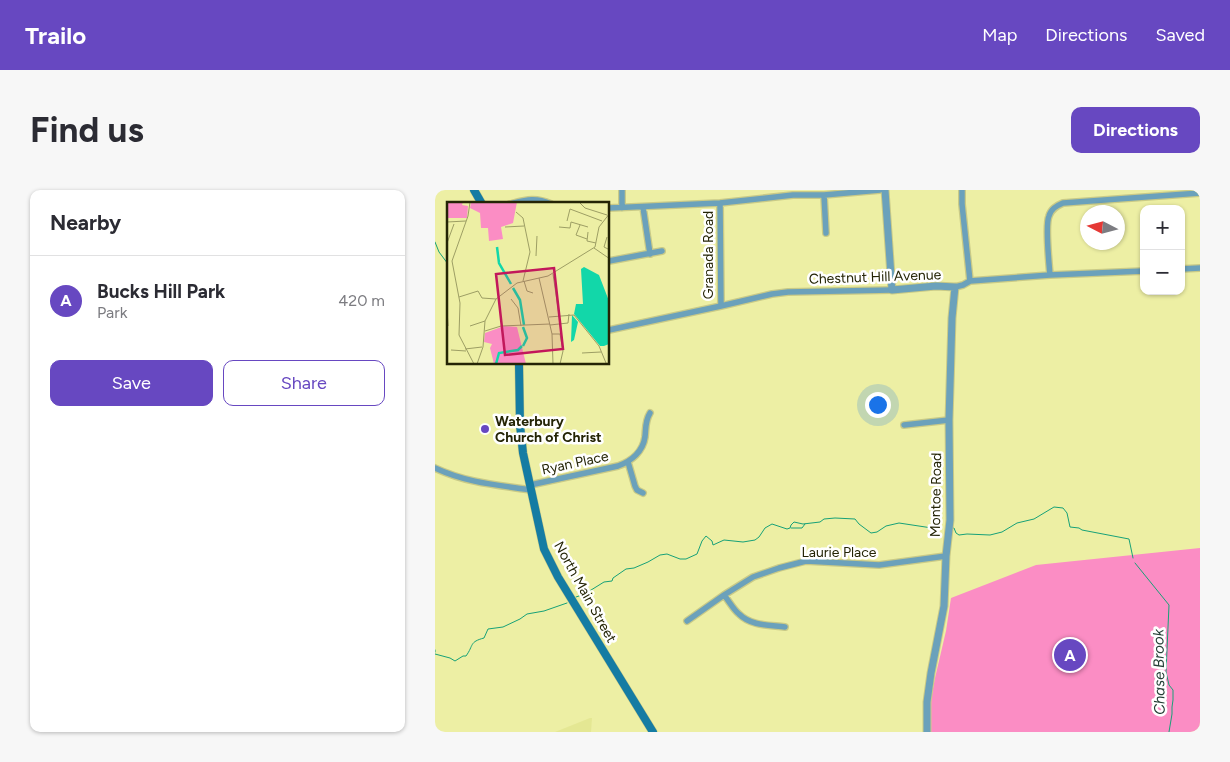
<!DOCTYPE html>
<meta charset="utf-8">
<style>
:root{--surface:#fff;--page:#f7f7f7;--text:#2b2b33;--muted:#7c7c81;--line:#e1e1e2;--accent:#6748c1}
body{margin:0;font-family:Figtree,sans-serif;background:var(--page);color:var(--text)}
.controls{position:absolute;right:15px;top:15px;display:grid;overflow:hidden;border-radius:10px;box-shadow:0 1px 4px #0004}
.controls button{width:45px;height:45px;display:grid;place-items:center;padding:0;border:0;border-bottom:1px solid var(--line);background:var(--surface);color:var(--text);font:25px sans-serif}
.compass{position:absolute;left:645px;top:15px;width:45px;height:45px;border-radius:50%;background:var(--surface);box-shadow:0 1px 4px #0004;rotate:276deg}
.you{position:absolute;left:442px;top:214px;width:18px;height:18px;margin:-12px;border:4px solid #fff;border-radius:50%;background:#1a73e8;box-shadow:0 0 0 8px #1a73e833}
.badge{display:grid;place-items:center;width:32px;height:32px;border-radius:50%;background:var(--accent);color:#fff;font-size:16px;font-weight:700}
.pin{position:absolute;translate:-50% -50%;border:2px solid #fff;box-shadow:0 1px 5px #0006}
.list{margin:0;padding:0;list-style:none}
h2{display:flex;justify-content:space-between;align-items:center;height:65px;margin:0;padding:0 20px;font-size:21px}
h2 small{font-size:16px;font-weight:400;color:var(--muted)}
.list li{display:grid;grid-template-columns:32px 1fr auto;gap:15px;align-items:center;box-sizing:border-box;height:90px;padding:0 20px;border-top:1px solid var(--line)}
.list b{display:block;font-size:19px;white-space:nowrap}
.list p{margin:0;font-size:16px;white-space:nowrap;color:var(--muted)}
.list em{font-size:16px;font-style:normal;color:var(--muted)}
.actions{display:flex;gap:10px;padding:15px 20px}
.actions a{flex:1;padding:11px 0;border:1px solid var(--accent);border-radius:10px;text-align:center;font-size:18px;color:var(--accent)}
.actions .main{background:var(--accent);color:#fff}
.map{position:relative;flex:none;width:765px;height:542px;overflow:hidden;border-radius:10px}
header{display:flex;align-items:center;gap:30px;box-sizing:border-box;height:70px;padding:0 25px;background:var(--accent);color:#fff}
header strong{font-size:24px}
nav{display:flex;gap:28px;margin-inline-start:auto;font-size:18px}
.intro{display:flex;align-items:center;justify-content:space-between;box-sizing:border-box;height:120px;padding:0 30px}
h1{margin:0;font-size:35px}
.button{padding:12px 22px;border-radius:10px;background:var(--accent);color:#fff;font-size:18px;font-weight:700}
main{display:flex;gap:30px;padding:0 30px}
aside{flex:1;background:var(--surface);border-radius:10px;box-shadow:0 1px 4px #0004}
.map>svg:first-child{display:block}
.built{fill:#e4e793}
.green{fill:#fb8dc4}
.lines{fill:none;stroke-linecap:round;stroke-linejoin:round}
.stream{stroke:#17a178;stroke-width:1}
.minor-casing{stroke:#c9ca87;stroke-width:8}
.tertiary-casing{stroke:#c9ca87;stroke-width:9}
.secondary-casing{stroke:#c9ca87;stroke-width:9}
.minor{stroke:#6ba1bb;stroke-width:5.5}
.tertiary{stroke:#6ba1bb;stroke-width:7}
.secondary{stroke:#157ca3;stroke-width:8}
.poi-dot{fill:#6748c1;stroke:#fff;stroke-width:2}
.labels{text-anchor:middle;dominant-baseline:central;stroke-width:5;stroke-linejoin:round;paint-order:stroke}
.street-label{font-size:14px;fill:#242405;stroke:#fff}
.poi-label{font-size:14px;font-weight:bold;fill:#242405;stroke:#fff;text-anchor:start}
.water-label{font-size:15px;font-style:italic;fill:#253f36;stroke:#fff}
.inset-river{fill:none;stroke:#12d7a9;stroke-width:2.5}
.inset-road{fill:none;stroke:#9d9e64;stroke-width:1}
.view{fill:#c2185b;fill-opacity:0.15;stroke:#c2185b;stroke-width:2.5}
.inset-edge{fill:none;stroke:#242405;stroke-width:2.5}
</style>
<header>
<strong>Trailo</strong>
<nav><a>Map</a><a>Directions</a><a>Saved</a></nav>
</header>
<div class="intro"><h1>Find us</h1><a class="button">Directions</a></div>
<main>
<aside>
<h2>Nearby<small></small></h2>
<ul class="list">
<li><span class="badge">A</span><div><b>Bucks Hill Park</b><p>Park</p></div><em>420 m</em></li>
</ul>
<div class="actions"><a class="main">Save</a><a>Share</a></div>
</aside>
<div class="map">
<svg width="765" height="542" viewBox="0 0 765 542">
<rect width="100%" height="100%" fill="#edefa4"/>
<path class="built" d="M155,528H157L156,542H120Z"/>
<path class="green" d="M765,358V542H496L494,520L500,488L511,441L516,408L601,375Z"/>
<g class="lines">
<path class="stream" d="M0,52L4,62L13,74
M356,338H367L370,334
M518,338H519L521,343L524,345L532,344L555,345L567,342L582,333L599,329L619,317L628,318L632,323L635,337L644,338L647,340L694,349L698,368
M700,373L734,415L731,482L734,495L738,500V510L737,517V524L734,542
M141,407L147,405H148L169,392L177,391L178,388L191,379L199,378L213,372L225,365L232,364L245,369H251L262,364L267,351L271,346L277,351L278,355L289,350L308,352L320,350L324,347L330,338L337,334L352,339L355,338L356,335L359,332L368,334L385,332L389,329L400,328L420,329L424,334L436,343L442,342L451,336L464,333L497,338L504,337
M0,460V462
M0,464L15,468L20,471L28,466H31C39,455 34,452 49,448L53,439L68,437L85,429L92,424L109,421L132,413"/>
<g class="minor-casing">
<path id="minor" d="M187,0V18
M527,0V14L535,91
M389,5L391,43
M285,13L286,116
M75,14C91,10 100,7 116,14
M208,17L215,64
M174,18L285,13L358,5H389L445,0
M174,71L227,61
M746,79L765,78
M615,85C614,73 610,35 614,26C616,19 621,16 628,13L765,3
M520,97L528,95L535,91L615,85L709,81
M174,140L286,116L337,104L353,102L457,100
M469,235L514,230
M193,272L200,296L202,300L208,303
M0,278C32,293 62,295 96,300
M95,295L183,276C197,271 208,261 210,247C211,238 210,231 215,223
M289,405C294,411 298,419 304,424C316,436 334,435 350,437
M252,431L289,405L318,387L344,378L371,371L444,375L511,366"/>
</g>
<g class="tertiary-casing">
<path id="tertiary" d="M450,0L457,100L501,96L520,97L517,128L514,230L515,330L511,366L509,416L496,483L492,512V542"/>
</g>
<g class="secondary-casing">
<path id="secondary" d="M39,0L47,14
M84,174L85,235L88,263L109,359L123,387L218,542"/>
</g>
<use href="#minor" class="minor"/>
<use href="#tertiary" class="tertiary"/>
<use href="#secondary" class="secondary"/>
</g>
<circle class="poi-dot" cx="50" cy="239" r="5"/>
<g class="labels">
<g class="street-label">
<text transform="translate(273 65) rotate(-90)">Granada Road</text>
<text transform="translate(440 87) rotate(-2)">Chestnut Hill Avenue</text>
<text transform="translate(140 273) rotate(-12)">Ryan Place</text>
<text transform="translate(501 305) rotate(-89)">Montoe Road</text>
<text x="404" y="362">Laurie Place</text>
<text transform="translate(150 402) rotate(61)">North Main Street</text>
</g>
<g class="poi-label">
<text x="60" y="231">Waterbury<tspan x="60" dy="16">Church of Christ</tspan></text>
</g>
<g class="water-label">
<text transform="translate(724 482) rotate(-91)">Chase Brook</text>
</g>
</g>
<g transform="translate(12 12)">
<rect width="162" height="162" fill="#edefa4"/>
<path d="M0,0H16L15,3L21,4L20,16H0ZM24,0H70L66,21L54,25L56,37L42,39L41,26H34L33,11L23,6ZM57,124L70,125L79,162H47L43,146L45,142L37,140L38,131Z" fill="#fb8dc4"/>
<path d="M137,65L152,73L162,99V142L157,144H153L127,112L129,102H136L134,67ZM125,113L131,120L127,138L124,140Z" fill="#12d7a9"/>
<path class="inset-river" d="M50,45L52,61L64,82M66,86L73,98L77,123M76,144L80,136L76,125M49,162L52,151L71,148L75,144"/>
<path class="inset-road" d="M23,0L21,14L5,59L13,101L12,133L27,162M132,0L138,6L160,13M69,10L76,16L83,50L76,79M120,19L123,7L155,19M0,20L19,19M133,23L129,33L140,37M58,25L77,24M112,25L123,26L124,20L141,25M141,30L140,39L149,41M160,35L157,45L163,48M0,41L7,22M147,46L163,57M89,54L90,34M106,72L112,113M92,76L105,132L106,162M77,79L80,89L86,91M12,95L31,89L35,96L49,97M64,97L71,106L74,124M0,107L1,124M102,115L127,113L152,144L159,161M103,123L121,121L122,112M23,124L38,119M38,129L54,124L103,122M105,132H113L116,149L113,162M18,147L35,145M4,148L19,149M135,151L154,150M30,162L36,145L38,119L49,97L70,81L101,74L148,45L152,25L163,11"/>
<path class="view" d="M107,66L116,147L58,153L49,72Z"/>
<rect width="162" height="162" class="inset-edge"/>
</g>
</svg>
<div class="controls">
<button>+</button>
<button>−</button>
</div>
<svg class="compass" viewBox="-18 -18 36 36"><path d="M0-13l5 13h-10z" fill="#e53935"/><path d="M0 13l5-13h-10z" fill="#7c7c81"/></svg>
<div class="you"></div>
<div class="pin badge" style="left:635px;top:465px">A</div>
</div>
</main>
